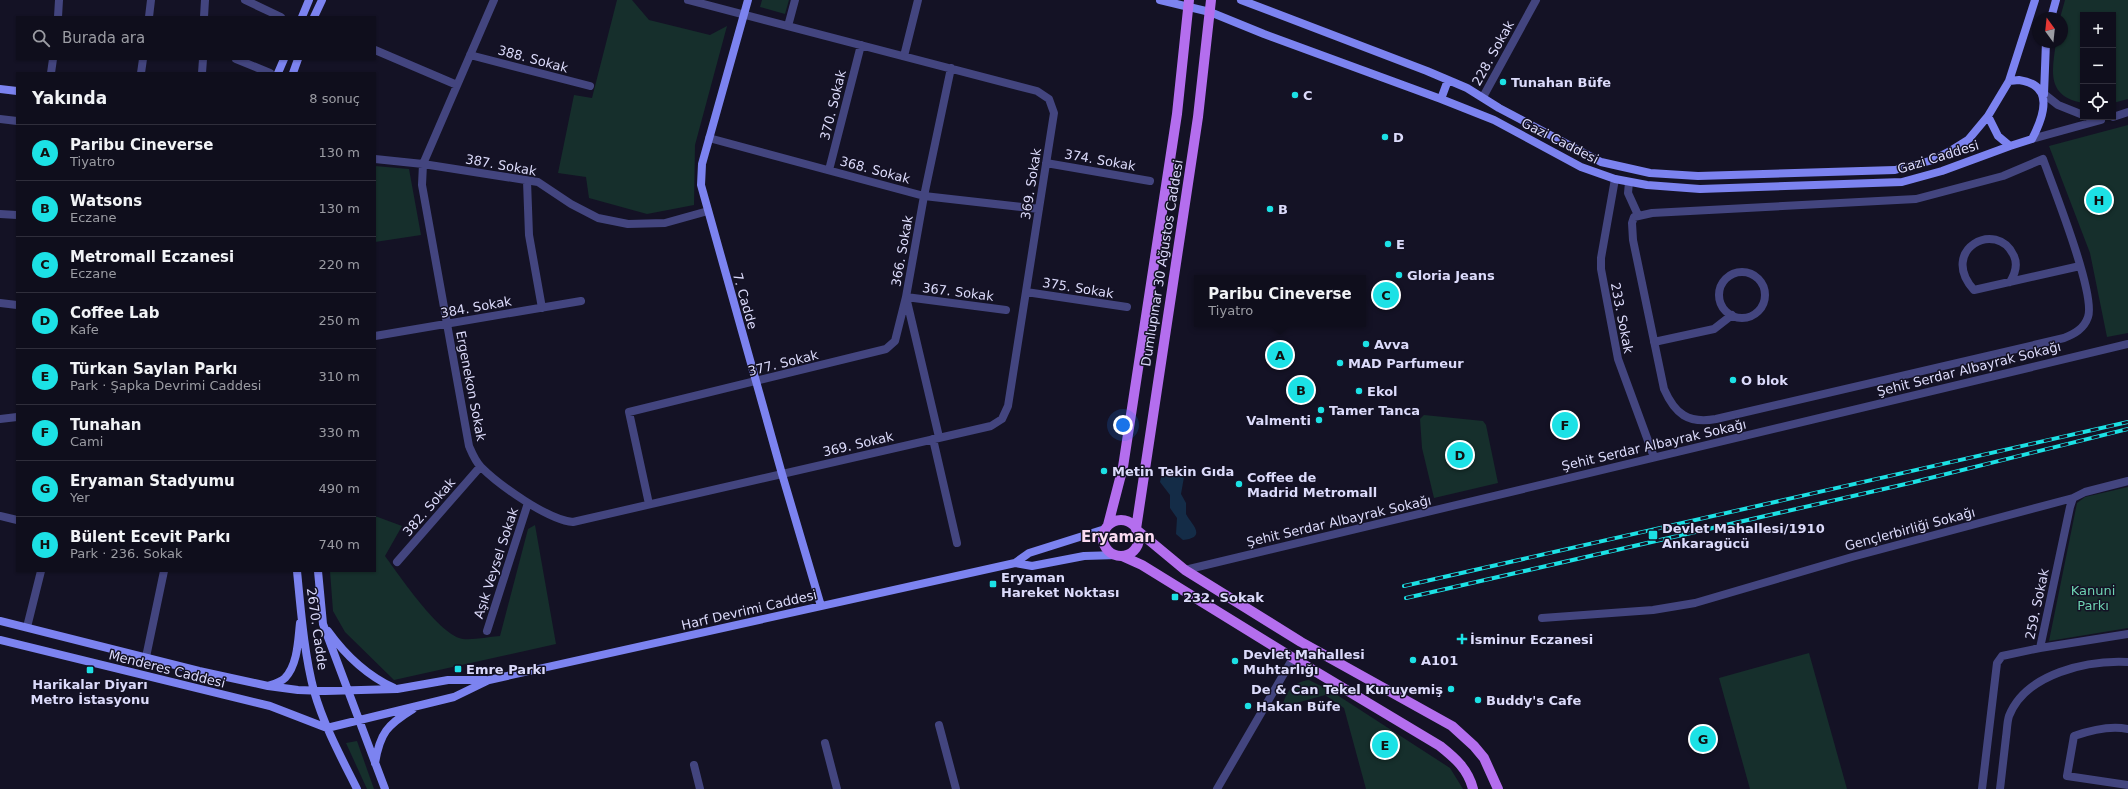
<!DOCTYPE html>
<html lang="tr">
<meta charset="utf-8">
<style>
:root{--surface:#0f0e1c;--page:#181725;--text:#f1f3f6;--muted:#9b9ca3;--line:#2f2e3b;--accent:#1ce1e5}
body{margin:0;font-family:"DejaVu Sans",sans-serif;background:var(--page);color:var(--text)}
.controls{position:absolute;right:12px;top:12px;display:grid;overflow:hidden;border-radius:0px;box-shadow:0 1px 3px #0004}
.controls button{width:36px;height:36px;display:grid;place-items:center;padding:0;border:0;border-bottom:1px solid var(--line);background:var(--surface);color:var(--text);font:20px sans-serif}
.compass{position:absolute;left:2032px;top:12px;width:36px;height:36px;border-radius:50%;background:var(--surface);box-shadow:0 1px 3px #0004;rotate:345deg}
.you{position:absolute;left:1123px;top:425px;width:14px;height:14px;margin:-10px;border:3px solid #fff;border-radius:50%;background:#1a73e8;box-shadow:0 0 0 6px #1a73e833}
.badge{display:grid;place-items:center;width:26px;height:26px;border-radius:50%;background:var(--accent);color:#111;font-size:13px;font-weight:700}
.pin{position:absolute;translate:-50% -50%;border:2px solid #fff;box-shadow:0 1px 4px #0006}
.popup{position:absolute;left:1194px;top:275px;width:172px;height:52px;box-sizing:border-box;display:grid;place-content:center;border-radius:0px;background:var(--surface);filter:drop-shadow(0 1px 3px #0005);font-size:13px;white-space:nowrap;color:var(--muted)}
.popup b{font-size:15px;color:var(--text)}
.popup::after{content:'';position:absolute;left:50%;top:100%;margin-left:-8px;border:8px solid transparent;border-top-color:var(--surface)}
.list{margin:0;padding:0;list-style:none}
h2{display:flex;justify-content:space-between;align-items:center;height:52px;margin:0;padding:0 16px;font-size:17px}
h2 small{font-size:13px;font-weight:400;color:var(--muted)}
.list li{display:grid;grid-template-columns:26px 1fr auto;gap:12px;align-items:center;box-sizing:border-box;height:56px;padding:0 16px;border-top:1px solid var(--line)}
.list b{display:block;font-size:15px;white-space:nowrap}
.list p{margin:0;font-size:13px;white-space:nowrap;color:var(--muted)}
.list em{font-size:13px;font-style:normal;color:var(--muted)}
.icon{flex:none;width:22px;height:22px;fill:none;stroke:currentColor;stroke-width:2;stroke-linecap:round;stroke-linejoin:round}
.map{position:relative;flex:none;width:2128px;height:789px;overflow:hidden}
.search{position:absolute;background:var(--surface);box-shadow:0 1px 3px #0004;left:16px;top:16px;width:360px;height:44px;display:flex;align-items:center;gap:10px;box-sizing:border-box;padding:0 14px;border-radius:0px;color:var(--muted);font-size:15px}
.panel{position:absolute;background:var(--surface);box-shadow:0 1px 3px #0004;left:16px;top:72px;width:360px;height:500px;border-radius:0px}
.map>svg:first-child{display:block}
.green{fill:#162f2c}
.water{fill:#142c47}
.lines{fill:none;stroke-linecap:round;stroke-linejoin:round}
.street{stroke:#43457f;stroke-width:8}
.secondary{stroke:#7c83f0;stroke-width:8}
.primary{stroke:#b46eee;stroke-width:10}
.rail-casing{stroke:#1ce1e5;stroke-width:4}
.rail{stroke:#141225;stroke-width:2.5;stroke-dasharray:8;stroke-linecap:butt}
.poi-dot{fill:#1ce1e5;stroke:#141225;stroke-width:1.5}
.labels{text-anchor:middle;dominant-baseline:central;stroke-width:3;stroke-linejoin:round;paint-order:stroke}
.street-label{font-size:13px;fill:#dcdbfb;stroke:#141225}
.poi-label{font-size:13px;font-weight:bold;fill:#dcdbfb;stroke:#141225;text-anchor:start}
.park-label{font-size:13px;fill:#6ed3b2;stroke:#141225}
.quarter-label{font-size:15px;font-weight:bold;fill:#fbdcf2;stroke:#141225}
</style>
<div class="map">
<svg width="2128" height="789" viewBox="0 0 2128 789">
<rect width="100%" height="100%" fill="#141225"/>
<path class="green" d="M617,0H632L649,20L710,35L727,26L695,145L694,205L647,214L589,198L586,177L558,173L574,95L592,98Z
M762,0H789L785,14L760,7Z
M2065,0H2128V99L2113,103V15H2083V103C2046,96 2052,72 2056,42H2062V18H2060Z
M2128,125V333L2107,337L2090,253L2049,146Z
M375,166L409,169L421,235L375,242Z
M1424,415L1483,421L1486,425L1498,483L1434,498L1422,448L1420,419Z
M2128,487V628L2049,641L2077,503L2085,497Z
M375,516L402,526L385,556C399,575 440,636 463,639C474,640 488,637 500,636L528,529L535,525L556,644L394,680L345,632L333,611L330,571H375Z
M1809,653L1847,789H1750L1719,678Z
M1309,680L1331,691L1450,768L1463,789H1366L1344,708L1325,695L1282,707C1287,691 1291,683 1309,680Z
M357,741L374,789H367L346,743Z"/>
<path class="water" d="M1171,468L1179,470L1184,477L1181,494L1186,503V514C1191,524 1208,537 1183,540L1176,534L1177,518L1170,508V495L1160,482L1162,473Z"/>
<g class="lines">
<path class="street" d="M245,0L281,17
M494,0L423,164L422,185L469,446C472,453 475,461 481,467C499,485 548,520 573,522L991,426L1002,419L1008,406L1054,113L1049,99L1037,91L688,0
M58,17L59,0
M149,17L151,0
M204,17L205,0
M788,26L795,0
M375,50L457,85
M470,55L590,86
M904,56L918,0
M236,59L270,73
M51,73L53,59
M141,73L143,59
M202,73L203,59
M2044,94L2058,105L2083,115
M1483,97L1536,0
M2113,117L2128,112
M0,119L17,121
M709,138L924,196L1039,209
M2032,139L2101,120L2089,117
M375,159L423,164L538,182L571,204L598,218L628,224L665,223L708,211
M2043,159C2053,187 2096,294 2088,317C2084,329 2074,334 2064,338L1716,419C1688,424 1675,414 1664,389L1633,240L1632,223L1634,217L1652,213L1916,199L2003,176Z
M1046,163L1150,181
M829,170L861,45
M1615,179L1601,258V269L1618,359L1654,457
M527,181L529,235L542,308
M1629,182L1628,193L1638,215
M0,214L17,215
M1719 295a23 23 0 1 1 46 0a23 23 0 1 1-46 0Z
M2010,282C2015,274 2018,265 2014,256C1997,218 1938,250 1974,290L2080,266
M1026,292L1127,307
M0,303L17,305
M375,336L581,301
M1654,342L1714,329L1732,315
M0,419L17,417
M939,437L906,297L924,196L951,68
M933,439L957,543
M649,504L629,412L886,349L895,341L906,297L1006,310
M0,516L17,520
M397,562L480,467
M1185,570L2128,344
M1542,618L1653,610L1695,603L1852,557L2073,498
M27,627L41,571
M487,631L528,503
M2040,648L2128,634
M146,657L164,571
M939,725L956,789
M2128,729C2110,725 2091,730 2074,736L2067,776L2128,785
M825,743L837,789
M694,765L700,789
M1217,789L1293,658
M1982,789L1997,663L2002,656L2040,648L2070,507L2073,498L2085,492L2128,481
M2000,789C2002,772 2004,755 2006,737C2007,731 2007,722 2009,716C2026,673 2088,660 2128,662"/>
<path class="secondary" d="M748,0L702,164L701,185L782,474L821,606
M1160,0L1210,12L1264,34L1441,99L1494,120L1581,167L1615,179L1647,185L1700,189L1902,182L1942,171L2010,146
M1241,0L1427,71L1467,88L1499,108L1601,162L1650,173L1698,176L1895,170L1933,160L1952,150L1968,140L1988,116
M302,17L309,0
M314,17L322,0
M2051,18L2056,0
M278,73L284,59
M293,73L298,59
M2019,80C2055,85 2044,116 2032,139L2010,146L1998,136L1988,116L2009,81Z
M2009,81L2035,0
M0,89L17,91
M2044,94L2046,42
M1441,99L1448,80
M1015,563L1032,566L1084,556L1117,555
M297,571C301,611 304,653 314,691C324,726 341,757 357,789
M318,571L323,624L385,789
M0,621L199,671L268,686L298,690L325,691L397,689L448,680H486
M328,631C346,656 366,675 394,688
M0,640L270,706L327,728
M268,686C274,684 281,682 285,678C298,664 298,640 300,623
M327,728L454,697L489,680L1015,563L1029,553L1105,529
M375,763C380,733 387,725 413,709"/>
<path class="primary" d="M1103 538a18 18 0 1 1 36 0a18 18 0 1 1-36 0Z
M1108,525L1123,467L1141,349L1177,114L1189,0
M1136,529L1198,117L1211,0
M1138,531L1185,570L1301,642L1452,726L1474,746L1484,758L1498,789
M1122,556L1142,565L1293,658L1440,746C1455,758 1468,769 1473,789"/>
<g class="rail-casing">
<path id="rail" d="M1404,586L2128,422
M1406,598L1910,483L2128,429"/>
</g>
<use href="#rail" class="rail"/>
</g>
<g class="poi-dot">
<circle cx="1503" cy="82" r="4"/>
<circle cx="1295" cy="95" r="4"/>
<circle cx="1385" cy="137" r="4"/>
<circle cx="1270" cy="209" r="4"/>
<circle cx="1388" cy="244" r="4"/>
<circle cx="1399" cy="275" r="4"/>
<circle cx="1366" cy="344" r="4"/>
<circle cx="1340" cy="363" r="4"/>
<circle cx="1733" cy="380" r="4"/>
<circle cx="1359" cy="391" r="4"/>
<circle cx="1321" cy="410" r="4"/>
<circle cx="1319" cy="420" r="4"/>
<circle cx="1104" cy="471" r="4"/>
<circle cx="1239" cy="484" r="4"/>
<rect x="1648" y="530" width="10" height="10" rx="2"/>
<rect x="989" y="580" width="8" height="8" rx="2"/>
<rect x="1171" y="593" width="8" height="8" rx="2"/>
<path d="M1460 633h4v4h4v4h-4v4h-4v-4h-4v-4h4z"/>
<circle cx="1413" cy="660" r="4"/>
<circle cx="1235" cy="661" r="4"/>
<rect x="454" y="665" width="8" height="8" rx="2"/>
<rect x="86" y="666" width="8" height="8" rx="2"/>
<circle cx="1451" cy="689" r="4"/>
<circle cx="1478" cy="700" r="4"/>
<circle cx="1248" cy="706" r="4"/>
</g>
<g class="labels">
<g class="street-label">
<text transform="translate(1493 53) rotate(-61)">228. Sokak</text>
<text transform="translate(533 59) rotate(15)">388. Sokak</text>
<text transform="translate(833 105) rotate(-76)">370. Sokak</text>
<text transform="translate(1560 141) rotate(27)">Gazi Caddesi</text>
<text transform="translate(1938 157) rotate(-17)">Gazi Caddesi</text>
<text transform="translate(1100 160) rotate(10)">374. Sokak</text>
<text transform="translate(501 165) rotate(10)">387. Sokak</text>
<text transform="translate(875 170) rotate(15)">368. Sokak</text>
<text transform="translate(1031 184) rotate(-81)">369. Sokak</text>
<text transform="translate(902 251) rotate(-80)">366. Sokak</text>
<text transform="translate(1162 263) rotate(-81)">Dumlupınar 30 Ağustos Caddesi</text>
<text transform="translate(1078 288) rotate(9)">375. Sokak</text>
<text transform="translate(958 292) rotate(7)">367. Sokak</text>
<text transform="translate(745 301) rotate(74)">7. Cadde</text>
<text transform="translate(476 307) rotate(-10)">384. Sokak</text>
<text transform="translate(1622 318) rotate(79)">233. Sokak</text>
<text transform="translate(783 363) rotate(-14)">377. Sokak</text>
<text transform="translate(1969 369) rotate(-14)">Şehit Serdar Albayrak Sokağı</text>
<text transform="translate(471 386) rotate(79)">Ergenekon Sokak</text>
<text transform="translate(858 444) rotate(-13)">369. Sokak</text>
<text transform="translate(1654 445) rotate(-13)">Şehit Serdar Albayrak Sokağı</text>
<text transform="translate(429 507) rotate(-49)">382. Sokak</text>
<text transform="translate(1339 521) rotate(-13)">Şehit Serdar Albayrak Sokağı</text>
<text transform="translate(1910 529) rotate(-15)">Gençlerbirliği Sokağı</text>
<text transform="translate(496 563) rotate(-72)">Aşık Veysel Sokak</text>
<text transform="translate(2037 604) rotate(-78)">259. Sokak</text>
<text transform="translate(749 610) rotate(-13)">Harf Devrimi Caddesi</text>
<text transform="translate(317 629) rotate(82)">2670. Cadde</text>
<text transform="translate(167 669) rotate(14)">Menderes Caddesi</text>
</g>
<g class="poi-label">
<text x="1511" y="82">Tunahan Büfe</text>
<text x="1303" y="95">C</text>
<text x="1393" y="137">D</text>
<text x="1278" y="209">B</text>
<text x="1396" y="244">E</text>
<text x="1407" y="275">Gloria Jeans</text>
<text x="1374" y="344">Avva</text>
<text x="1348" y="363">MAD Parfumeur</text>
<text x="1741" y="380">O blok</text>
<text x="1367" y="391">Ekol</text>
<text x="1329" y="410">Tamer Tanca</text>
<text x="1311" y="420" text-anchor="end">Valmenti</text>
<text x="1112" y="471">Metin Tekin Gıda</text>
<text x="1247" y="477">Coffee de<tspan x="1247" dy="15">Madrid Metromall</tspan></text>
<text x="1662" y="528">Devlet Mahallesi/1910<tspan x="1662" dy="15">Ankaragücü</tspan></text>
<text x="1001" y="577">Eryaman<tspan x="1001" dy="15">Hareket Noktası</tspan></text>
<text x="1183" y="597">232. Sokak</text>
<text x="1470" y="639">İsminur Eczanesi</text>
<text x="1243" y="654">Devlet Mahallesi<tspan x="1243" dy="15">Muhtarlığı</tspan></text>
<text x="1421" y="660">A101</text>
<text x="466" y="669">Emre Parkı</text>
<text x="90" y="684" text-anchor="middle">Harikalar Diyarı<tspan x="90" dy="15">Metro İstasyonu</tspan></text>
<text x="1443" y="689" text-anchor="end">De &amp; Can Tekel Kuruyemiş</text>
<text x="1486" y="700">Buddy's Cafe</text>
<text x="1256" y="706">Hakan Büfe</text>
</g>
<g class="park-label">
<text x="2093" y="590">Kanuni<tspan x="2093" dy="15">Parkı</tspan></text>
</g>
<g class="quarter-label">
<text x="1118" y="537">Eryaman</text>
</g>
</g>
</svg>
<div class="controls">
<button>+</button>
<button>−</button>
<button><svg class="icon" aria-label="locate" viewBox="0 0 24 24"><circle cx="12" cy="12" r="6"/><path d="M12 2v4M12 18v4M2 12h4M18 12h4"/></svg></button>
</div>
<svg class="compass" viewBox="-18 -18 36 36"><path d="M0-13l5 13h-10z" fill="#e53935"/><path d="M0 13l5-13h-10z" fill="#9b9ca3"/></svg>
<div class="you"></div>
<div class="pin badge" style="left:1280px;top:355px">A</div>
<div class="popup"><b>Paribu Cineverse</b>Tiyatro</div>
<div class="pin badge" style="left:1301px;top:390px">B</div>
<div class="pin badge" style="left:1386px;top:295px">C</div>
<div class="pin badge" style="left:1460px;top:455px">D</div>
<div class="pin badge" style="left:1385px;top:745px">E</div>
<div class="pin badge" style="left:1565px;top:425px">F</div>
<div class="pin badge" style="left:1703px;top:739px">G</div>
<div class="pin badge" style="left:2099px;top:200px">H</div>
<div class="search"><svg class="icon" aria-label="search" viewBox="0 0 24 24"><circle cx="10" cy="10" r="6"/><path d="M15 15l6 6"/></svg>Burada ara</div>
<section class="panel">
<h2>Yakında<small>8 sonuç</small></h2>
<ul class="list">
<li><span class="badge">A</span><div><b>Paribu Cineverse</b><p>Tiyatro</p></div><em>130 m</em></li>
<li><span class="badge">B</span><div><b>Watsons</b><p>Eczane</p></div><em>130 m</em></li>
<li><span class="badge">C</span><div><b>Metromall Eczanesi</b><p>Eczane</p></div><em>220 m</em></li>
<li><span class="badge">D</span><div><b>Coffee Lab</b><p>Kafe</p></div><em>250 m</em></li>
<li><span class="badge">E</span><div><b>Türkan Saylan Parkı</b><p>Park · Şapka Devrimi Caddesi</p></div><em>310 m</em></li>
<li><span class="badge">F</span><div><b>Tunahan</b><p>Cami</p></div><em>330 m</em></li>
<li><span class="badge">G</span><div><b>Eryaman Stadyumu</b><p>Yer</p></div><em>490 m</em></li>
<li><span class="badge">H</span><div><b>Bülent Ecevit Parkı</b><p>Park · 236. Sokak</p></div><em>740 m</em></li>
</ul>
</section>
</div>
